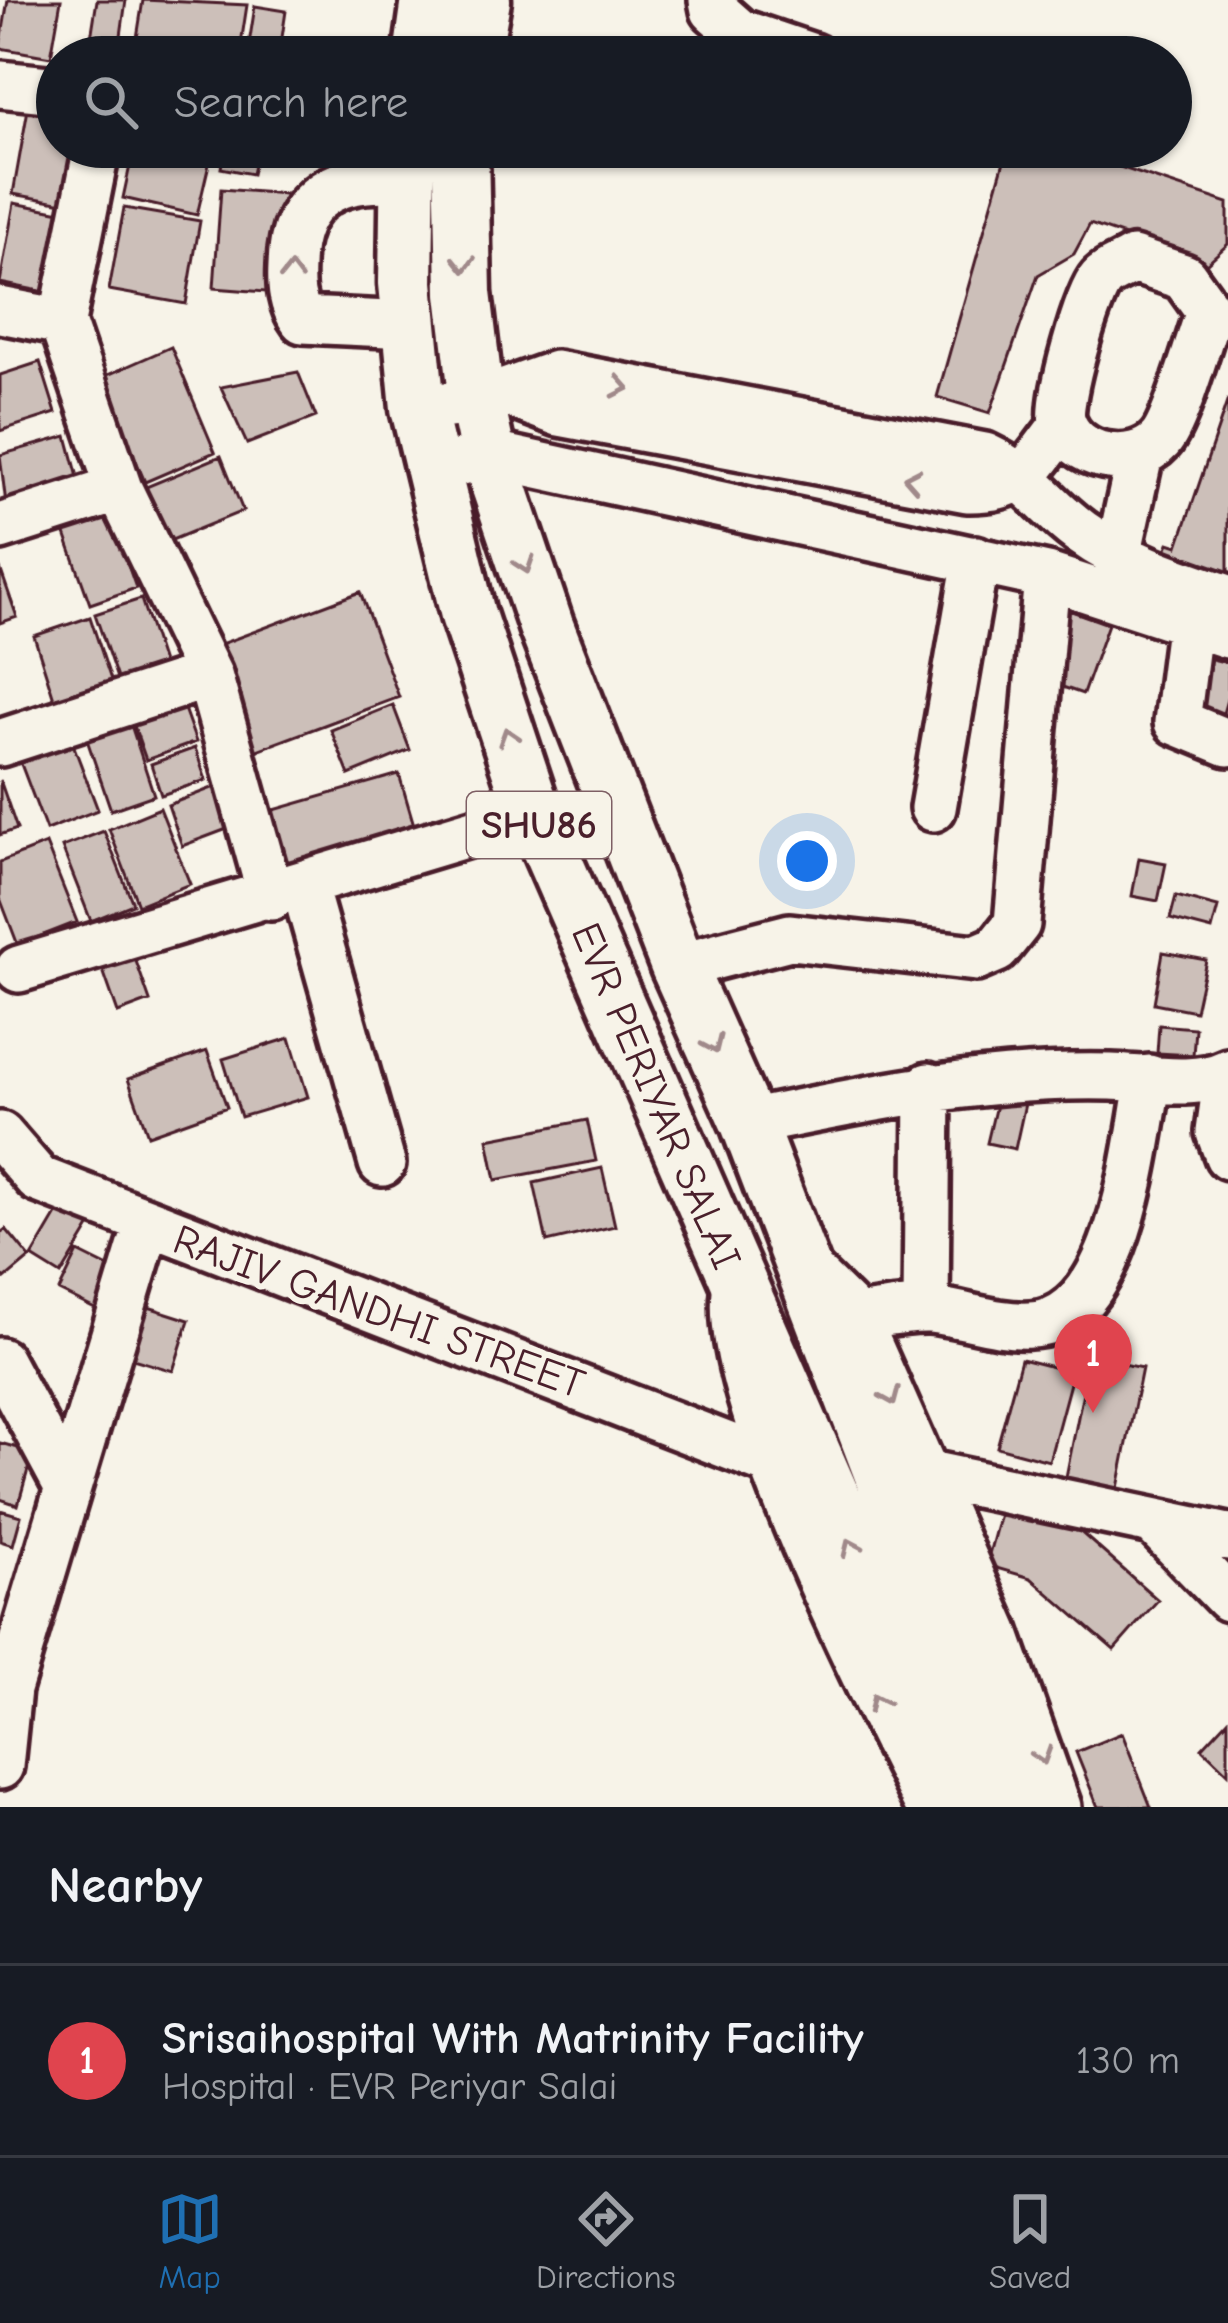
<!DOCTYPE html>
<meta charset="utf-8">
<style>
:root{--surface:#171b24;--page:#242831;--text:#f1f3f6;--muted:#9ea1a6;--line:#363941;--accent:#1f6fb2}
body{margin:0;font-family:"Comic Neue",sans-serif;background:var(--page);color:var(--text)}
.you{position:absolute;left:807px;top:861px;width:42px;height:42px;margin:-30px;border:9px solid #fff;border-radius:50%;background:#1a73e8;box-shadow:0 0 0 18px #1a73e833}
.badge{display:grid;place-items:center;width:78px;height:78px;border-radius:50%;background:var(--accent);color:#fff;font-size:39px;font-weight:700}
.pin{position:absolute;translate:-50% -99px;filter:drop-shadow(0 3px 6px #0008)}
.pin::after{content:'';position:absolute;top:63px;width:42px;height:36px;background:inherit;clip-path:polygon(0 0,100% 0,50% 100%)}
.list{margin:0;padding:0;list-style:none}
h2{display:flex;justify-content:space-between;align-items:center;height:156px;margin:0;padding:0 48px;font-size:51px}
h2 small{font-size:39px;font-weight:400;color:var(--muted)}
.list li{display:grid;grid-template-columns:78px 1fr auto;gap:36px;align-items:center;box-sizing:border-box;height:192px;padding:0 48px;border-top:3px solid var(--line)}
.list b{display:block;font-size:45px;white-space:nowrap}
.list p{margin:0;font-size:39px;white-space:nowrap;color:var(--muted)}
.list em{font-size:39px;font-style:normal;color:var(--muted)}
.icon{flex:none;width:66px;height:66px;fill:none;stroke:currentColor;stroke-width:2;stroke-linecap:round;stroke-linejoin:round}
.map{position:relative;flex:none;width:1228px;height:1807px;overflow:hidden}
.search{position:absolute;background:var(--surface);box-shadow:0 3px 9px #0004;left:36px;right:36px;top:36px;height:132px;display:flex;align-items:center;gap:30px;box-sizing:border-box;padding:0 42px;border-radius:66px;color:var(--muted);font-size:45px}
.sheet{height:348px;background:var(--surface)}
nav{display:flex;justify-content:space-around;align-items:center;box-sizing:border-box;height:168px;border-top:3px solid var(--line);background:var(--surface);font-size:33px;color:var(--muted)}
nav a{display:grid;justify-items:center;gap:6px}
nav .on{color:var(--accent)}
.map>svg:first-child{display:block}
.building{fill:#ccbfb9;stroke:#4a1f2b;stroke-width:3}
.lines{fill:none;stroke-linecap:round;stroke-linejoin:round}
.minor-casing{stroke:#4a1f2b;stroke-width:54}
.major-casing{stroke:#4a1f2b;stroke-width:63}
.minor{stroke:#f7f3e8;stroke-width:45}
.major{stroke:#f7f3e8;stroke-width:54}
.oneway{stroke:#a0898a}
.labels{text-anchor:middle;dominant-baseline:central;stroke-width:12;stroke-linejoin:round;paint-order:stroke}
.shield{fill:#f7f3e8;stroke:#7e5f64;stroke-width:3}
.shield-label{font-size:39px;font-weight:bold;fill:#4a1f2b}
.street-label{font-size:42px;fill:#4a1f2b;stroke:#f7f3e8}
</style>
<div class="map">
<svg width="1228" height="1807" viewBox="0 0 1228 1807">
<rect width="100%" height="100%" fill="#f7f3e8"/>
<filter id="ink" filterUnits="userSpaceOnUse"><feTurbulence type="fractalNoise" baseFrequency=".00833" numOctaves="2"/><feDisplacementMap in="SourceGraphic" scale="24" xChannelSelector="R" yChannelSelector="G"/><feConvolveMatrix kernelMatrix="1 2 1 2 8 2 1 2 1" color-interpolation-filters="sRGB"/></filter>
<g filter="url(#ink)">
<path class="building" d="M8,0H61L51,57L0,48Z
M97,0H126L118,57H88Z
M143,0L247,5L239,57H134Z
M255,6L286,11L279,57H247Z
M28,109L57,114V147H79L69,204L13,194Z
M134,147H213L197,215L123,198Z
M225,147L257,151L252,174L221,168Z
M1008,147H1060L1228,203V244L1206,264L1090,224L1074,254L1038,275L990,413L937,397Z
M221,189L285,194L278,293L214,288Z
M14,203L66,213L50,293L0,283Z
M124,208L200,221L186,304L109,290Z
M171,347L215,452L145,482L101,378Z
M40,362L56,413L0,431V375Z
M298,372L316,417L247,444L221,387Z
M1228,399V588L1160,565L1169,543L1178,546Z
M67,436L82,492L7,512L0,455Z
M221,456L243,511L167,542L146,487Z
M110,514L136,588L90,604L64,531Z
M0,568L17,617L0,623Z
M360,592L399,697L252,752L213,647Z
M141,599L166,675L121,690L95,614Z
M1069,610L1108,624L1083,694L1045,681Z
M90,617L115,692L58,711L34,636Z
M1200,656L1228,663V696L1220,724L1184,713Z
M393,705L410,750L349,775L331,730Z
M183,706L196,742L146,760L133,723Z
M128,716L154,795L111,810L84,731Z
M70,736L98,810L46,830L18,756Z
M195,748L206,780L161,795L151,764Z
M399,774L416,832L283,870L267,812Z
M0,780L17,829L0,835Z
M220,785L235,826L182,846L168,805Z
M160,808L190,884L138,905L109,829Z
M104,831L133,904L91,921L62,847Z
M46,844L77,922L18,945L0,898V862Z
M1139,858L1166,863L1158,901L1132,896Z
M1176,896L1218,907L1212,930L1170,919Z
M131,947L150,1001L118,1013L99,959Z
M1163,952L1206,960L1195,1011L1154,1003Z
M1159,1025L1195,1028L1193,1055L1157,1053Z
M290,1038L308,1097L241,1117L223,1059Z
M207,1051L227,1107L148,1135L128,1079Z
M999,1092L1026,1099L1015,1149L987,1143Z
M587,1120L596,1161L496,1180L488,1139Z
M602,1168L615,1226L547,1242L534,1183Z
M65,1201L95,1219L61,1275L32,1257Z
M6,1229L30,1258L5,1279L0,1273V1233Z
M78,1252L120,1273L101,1312L59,1291Z
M142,1305L189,1320L173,1371L126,1357Z
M1090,1357L1142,1368L1117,1493L1065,1482Z
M1021,1359L1073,1372L1049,1461L997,1447Z
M0,1443L33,1452L18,1505L0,1499Z
M0,1510L21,1516L13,1545L0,1541Z
M1001,1510L1063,1527L1068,1521L1158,1600L1114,1650L1031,1578L986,1565Z
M1228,1720V1773L1202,1748Z
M1122,1733L1151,1807H1098L1076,1752Z"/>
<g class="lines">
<g class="minor-casing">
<path id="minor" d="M712,0L714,10L739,32L813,57
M0,84L57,90
M97,147L62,322L119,489L209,675L271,897
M408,181C341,173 292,193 291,266C290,286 291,304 303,320L410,325
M1133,260L1184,277L1209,312C1199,338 1176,423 1160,440C1134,469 1072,459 1062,419C1058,399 1087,295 1101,279C1108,271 1124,266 1133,260Z
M0,310L62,322
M509,394L559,413L967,489C1024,490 1031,466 1063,425
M418,408L477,402L556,374L985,456C1031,478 1043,504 1081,532C1127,565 1175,580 1228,598
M431,471L488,454L1047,576L1228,635
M0,527L119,489
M1118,555L1140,455
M1190,620L1177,722L1228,743
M0,743L209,675
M933,808L976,559
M304,886L382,1163
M678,966L790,937L976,958L997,949L1017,924L1047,576
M19,969L534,814
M1227,1074L1219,1132L1228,1156
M748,1123C868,1098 987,1074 1111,1077C1145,1078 1197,1088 1228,1072
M0,1135L38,1179L775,1464
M807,1269L857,1318L996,1632L1058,1807
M735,1292C722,1400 876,1701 929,1807
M926,1310L928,1086
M857,1318C880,1315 906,1309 930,1310C962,1313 997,1327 1030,1325C1121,1322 1136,1146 1149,1078
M0,1361L68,1488L8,1689L0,1766
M929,1474L1228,1537
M68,1488L147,1225
M1154,1522L1228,1598"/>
</g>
<g class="major-casing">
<path id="major" d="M421,57L429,0
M473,57L483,0
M408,147L406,283L418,408L468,615L534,814L968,1807
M461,147L464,293L477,402L488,454L546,626L678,966L748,1123L884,1480L1025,1807"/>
</g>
<use href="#minor" class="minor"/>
<use href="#major" class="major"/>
</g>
<defs><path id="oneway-chevron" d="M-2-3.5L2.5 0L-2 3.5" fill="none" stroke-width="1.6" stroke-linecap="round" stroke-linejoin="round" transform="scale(3)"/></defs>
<g class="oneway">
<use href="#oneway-chevron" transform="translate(464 264) rotate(89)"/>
<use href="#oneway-chevron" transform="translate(291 272) rotate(-89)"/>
<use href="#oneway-chevron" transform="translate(621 387) rotate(11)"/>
<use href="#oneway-chevron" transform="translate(912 479) rotate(-169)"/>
<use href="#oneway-chevron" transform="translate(525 565) rotate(71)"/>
<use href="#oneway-chevron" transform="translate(508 736) rotate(-108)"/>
<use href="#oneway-chevron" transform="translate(713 1045) rotate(66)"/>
<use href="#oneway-chevron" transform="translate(891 1397) rotate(67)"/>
<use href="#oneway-chevron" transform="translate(851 1547) rotate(-114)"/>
<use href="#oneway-chevron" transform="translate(877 1702) rotate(-116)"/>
<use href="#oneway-chevron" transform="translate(1042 1756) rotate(72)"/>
</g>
</g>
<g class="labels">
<rect class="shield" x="467" y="792" width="144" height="66" rx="9"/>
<g class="shield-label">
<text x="539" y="825">SHU86</text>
</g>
<g class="street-label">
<text transform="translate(656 1096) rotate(67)">EVR PERIYAR SALAI</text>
<text transform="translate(379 1312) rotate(20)">RAJIV GANDHI STREET</text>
</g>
</g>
</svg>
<div class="you"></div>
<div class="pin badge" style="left:1093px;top:1413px;background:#e0444e">1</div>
<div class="search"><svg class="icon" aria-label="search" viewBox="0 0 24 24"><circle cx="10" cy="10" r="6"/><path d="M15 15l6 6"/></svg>Search here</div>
</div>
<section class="sheet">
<h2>Nearby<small></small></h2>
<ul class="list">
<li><span class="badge" style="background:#e0444e">1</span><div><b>Srisaihospital With Matrinity Facility</b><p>Hospital · EVR Periyar Salai</p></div><em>130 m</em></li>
</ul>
</section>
<nav>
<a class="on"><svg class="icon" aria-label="map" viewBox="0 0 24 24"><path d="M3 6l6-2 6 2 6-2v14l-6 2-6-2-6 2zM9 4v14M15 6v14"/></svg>Map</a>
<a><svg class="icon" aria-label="directions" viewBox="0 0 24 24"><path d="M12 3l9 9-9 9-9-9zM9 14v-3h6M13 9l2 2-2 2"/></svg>Directions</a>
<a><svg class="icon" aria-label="saved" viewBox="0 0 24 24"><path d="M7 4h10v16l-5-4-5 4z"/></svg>Saved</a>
</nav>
